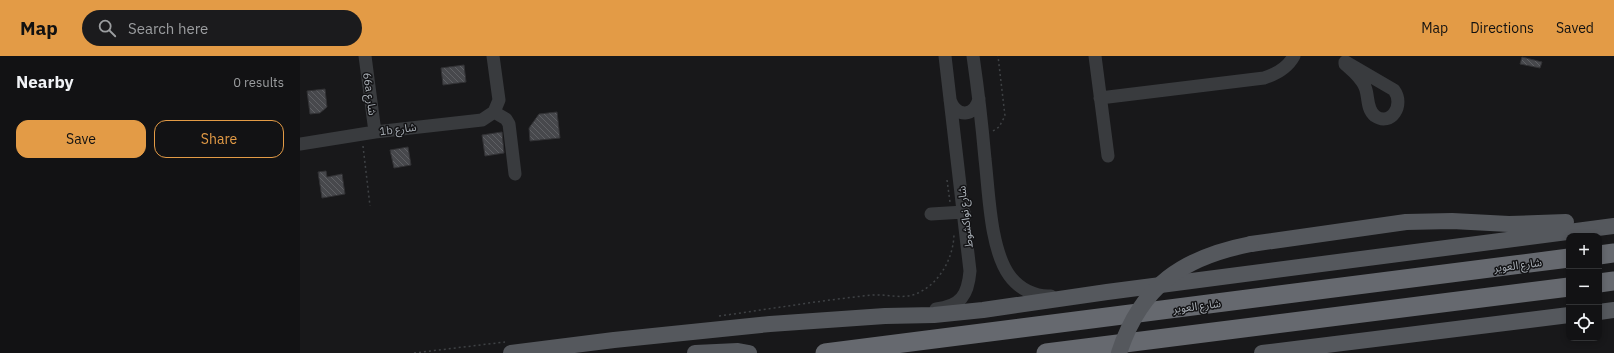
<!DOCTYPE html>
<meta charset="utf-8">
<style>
:root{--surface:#121214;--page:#1b1b1d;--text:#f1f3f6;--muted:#9c9ea0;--line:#313234;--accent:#e39b46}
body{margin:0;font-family:"IBM Plex Sans","Noto Sans Arabic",sans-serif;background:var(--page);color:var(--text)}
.controls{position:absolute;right:12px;bottom:12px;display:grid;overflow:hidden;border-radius:8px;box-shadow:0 2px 6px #0003}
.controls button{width:36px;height:36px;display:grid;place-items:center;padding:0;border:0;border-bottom:1px solid var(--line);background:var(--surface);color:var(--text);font:20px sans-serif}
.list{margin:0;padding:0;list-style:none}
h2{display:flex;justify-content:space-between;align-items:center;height:52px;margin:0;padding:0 16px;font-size:17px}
h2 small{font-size:13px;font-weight:400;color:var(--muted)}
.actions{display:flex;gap:8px;padding:12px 16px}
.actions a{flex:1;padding:9px 0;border:1px solid var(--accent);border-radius:12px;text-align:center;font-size:14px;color:var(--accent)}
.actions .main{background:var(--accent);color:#111}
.icon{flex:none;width:22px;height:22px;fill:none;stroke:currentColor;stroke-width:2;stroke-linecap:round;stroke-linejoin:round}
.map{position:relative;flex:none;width:1314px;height:297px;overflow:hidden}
header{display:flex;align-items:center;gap:24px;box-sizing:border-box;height:56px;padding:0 20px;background:var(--accent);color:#111}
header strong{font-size:19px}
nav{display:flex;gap:22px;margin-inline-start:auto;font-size:14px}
.search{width:280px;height:36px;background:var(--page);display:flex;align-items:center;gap:10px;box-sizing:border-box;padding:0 14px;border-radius:22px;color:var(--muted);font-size:15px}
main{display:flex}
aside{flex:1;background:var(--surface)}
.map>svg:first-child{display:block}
.building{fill:url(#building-back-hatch);stroke:#323235}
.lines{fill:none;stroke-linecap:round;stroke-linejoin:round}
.path{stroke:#3f4245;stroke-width:1.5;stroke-dasharray:2 3;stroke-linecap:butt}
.minor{stroke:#393b3e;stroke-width:13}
.major{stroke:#55585d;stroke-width:16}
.highway{stroke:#66696f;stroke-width:19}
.major-bridge{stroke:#55585d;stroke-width:16}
.labels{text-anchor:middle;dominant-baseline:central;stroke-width:3;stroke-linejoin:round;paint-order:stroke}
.street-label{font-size:11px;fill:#abb1b8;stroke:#131315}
</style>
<header>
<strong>Map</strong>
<div class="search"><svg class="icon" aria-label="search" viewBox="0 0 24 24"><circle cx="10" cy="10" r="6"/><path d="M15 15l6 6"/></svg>Search here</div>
<nav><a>Map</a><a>Directions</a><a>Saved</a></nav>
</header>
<main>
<aside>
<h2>Nearby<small>0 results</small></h2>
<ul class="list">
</ul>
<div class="actions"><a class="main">Save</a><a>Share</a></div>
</aside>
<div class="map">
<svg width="1314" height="297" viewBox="0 0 1314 297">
<defs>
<pattern id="building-back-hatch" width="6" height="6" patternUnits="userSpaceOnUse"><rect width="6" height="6" fill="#47484c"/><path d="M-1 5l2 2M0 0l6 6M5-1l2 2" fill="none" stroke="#5f6064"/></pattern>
</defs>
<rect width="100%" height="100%" fill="#18181a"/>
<path class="building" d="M1222,1L1242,6L1240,12L1220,8Z
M164,9L166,26L143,29L141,12Z
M25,33L27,51L20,57L10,58L7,35Z
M257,56L260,82L230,85L229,72L239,58Z
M202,76L204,97L185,100L182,79Z
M108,91L111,109L94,112L90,94Z
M26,115L27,121L42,118L45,138L22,142L18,116Z"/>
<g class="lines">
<path class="path" d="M693,75L699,71L705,60L698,0
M63,90L70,150
M647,124L650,146
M419,260C471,253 522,244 573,239C589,238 604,244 618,237C640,227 654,201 654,177
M114,297L205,286"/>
<path class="minor" d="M65,0L75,76
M673,0C678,34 682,69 685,103C689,137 690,192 709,219C719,233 735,241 751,240
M795,0L808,100
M1045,6H1046L1094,34C1105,49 1091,71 1075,60C1066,53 1069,40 1065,31C1061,21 1053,15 1045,8Z
M800,42L964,22C977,18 988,11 994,0
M650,44C657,62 674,61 679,43
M194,56L206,63L209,68L215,118
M0,88L75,76L182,64L194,56L199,44L193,0
M631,158L664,156
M636,253C661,250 668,239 670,215L645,0"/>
<path class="major" d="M951,188L1106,166L1152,165L1209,168L1266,166
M1299,256L1314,254
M211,297L314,284L470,268L585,260L634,259L683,254L807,236L1314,170
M395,297L438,295L449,297
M962,297L1269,259"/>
<path class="highway" d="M1299,199L1314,197
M1299,227L1314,225
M525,297L1269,202
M746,297L1269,231"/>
<path class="major-bridge" d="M819,297C841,229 884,201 951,188"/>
</g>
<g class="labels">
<g class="street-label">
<text transform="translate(70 38) rotate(82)">66a شارع</text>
<text transform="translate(98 73) rotate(-7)">1b شارع</text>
<text transform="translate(665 161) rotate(-97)">شارع نواكشوط</text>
<text transform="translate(1218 209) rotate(-7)">شارع العوير</text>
<text transform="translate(897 250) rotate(-7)">شارع العوير</text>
</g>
</g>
</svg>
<div class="controls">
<button>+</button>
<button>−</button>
<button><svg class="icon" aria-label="locate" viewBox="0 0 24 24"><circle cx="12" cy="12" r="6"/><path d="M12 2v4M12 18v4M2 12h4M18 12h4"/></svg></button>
</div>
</div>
</main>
